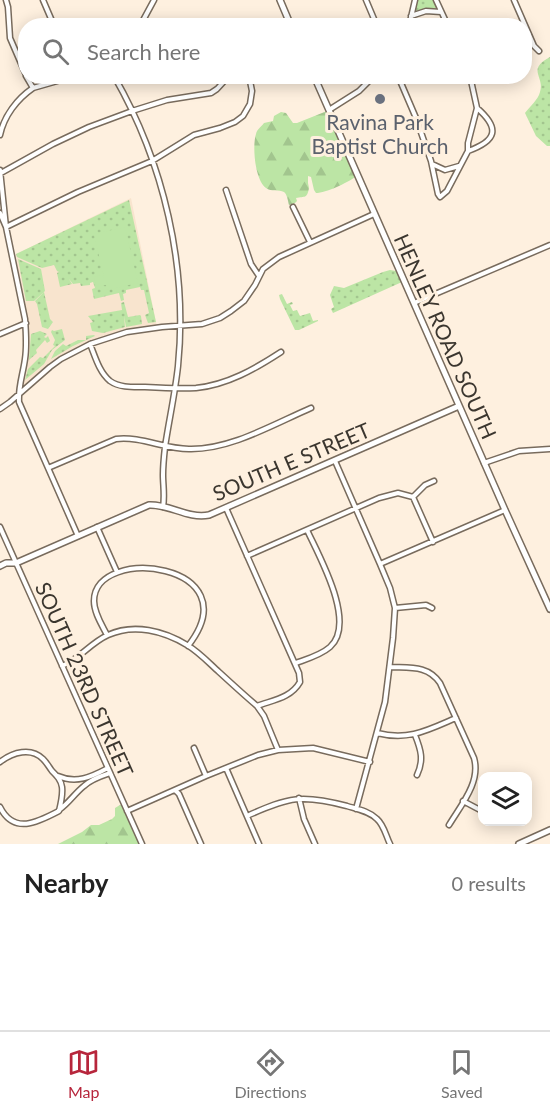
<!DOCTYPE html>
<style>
:root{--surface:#fff;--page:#f2f2f2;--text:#222;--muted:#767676;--line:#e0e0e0;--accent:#b7263c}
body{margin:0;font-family:Lato,sans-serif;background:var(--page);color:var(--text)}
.controls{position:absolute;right:18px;bottom:18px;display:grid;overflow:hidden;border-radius:12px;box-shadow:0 3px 15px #0003}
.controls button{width:54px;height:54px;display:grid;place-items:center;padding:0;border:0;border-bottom:2px solid var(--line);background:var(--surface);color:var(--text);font:30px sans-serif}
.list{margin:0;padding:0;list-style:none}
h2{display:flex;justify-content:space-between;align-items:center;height:78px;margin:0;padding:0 24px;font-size:26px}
h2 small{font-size:20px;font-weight:400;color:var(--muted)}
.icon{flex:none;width:33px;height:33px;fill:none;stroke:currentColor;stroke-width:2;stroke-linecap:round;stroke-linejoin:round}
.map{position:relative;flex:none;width:550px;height:844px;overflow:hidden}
.search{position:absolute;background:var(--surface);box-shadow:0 3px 15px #0003;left:18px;right:18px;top:18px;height:66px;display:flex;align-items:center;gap:15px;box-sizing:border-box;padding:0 21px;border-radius:24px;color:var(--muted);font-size:22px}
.sheet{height:186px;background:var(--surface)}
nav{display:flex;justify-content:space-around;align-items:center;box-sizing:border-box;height:84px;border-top:2px solid var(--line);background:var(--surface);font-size:16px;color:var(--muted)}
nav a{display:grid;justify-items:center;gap:3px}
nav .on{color:var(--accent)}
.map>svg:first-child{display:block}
.built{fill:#f8e4ce}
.grass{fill:url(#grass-dots)}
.forest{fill:url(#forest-firs)}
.pitch{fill:#bce5a5}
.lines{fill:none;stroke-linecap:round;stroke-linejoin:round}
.street-casing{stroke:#786b5d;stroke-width:7}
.secondary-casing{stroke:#786b5d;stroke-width:8}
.street{stroke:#fff;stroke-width:4}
.secondary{stroke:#fff;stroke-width:5}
.worship-dot{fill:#6b7280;stroke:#fef0df;stroke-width:2}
.labels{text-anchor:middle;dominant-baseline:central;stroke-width:6;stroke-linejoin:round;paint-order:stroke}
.worship-label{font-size:21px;fill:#5b616d;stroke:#fef0df}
.street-label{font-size:21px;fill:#3b362f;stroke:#fef0df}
</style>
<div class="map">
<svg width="550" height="844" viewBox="0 0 550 844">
<defs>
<pattern id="grass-dots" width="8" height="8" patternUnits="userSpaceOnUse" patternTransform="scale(1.5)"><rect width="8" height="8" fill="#bce5a5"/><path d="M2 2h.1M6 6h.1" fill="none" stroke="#a2c58e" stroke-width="1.8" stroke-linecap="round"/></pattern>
<pattern id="forest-firs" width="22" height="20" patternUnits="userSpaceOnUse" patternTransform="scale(1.5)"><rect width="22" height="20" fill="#bce5a5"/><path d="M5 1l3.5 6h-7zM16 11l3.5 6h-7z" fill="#a2c58e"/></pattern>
</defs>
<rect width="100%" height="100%" fill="#fef0df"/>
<path class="built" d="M131,198L157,327L112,336L61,359L18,395L25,357L26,333L16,254Z"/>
<path class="grass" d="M417,0H434L437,6L436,8H425L415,13L414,10Z
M550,57V146H547L536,136L525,113C530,106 538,100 540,92C545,76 526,70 550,57Z
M129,200L156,322L148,323L145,315L149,313L144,290H141L140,287L126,290V293L123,294L124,300L121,301L119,293L94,299L92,289L95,288L93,282L90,283V285L81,286L80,283L73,284L69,279L72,284L60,287L57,273L59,272L57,271L54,265L42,268L17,257L16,254Z
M18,259L41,269L45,291L34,301H26Z
M390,270L396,271L402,282L333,313L331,309L334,307L330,295L334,286L344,288L383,272Z
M44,292L50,319L53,322L48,329L42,327L37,304L35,301Z
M282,294L287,304L292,302L293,304L290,305L293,311L297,310L300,316L310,313L313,321L318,320V321L299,330H295L280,299L279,295Z
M124,302L128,317L140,315L141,316L142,324L126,327L124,316L125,327L103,333L92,331L90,323L93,322L88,316L122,310L121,303Z
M62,329L65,340L52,350L44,364L25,380L28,369L40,357L43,358L55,346L53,345L55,340L51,332L52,330L54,331Z
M40,331L47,334L44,337L46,338L48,336L50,341L47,343L45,340L36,350L37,353L29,360L31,334Z
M94,335L95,336L73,346L51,359L55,351L63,344L66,346L78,340H86V336Z"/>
<path class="forest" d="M327,111L355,177C347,183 326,193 316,193L314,190L311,177L308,176V183L309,188C307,199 305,196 296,198L297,201L295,203L289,205C288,201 287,194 284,192C279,189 271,192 266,188C255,180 252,146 256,134C257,129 261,127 264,123L273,121L274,116L281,112L286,113L293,123H297Z
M120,805L123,806L139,844H58L82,832L91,825H99L112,819L115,816V808Z"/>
<path class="pitch" d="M125,227L138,283L107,290L106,285L96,286L94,277L101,275L104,278L94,234Z"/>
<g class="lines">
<g class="street-casing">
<path id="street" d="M6,0L8,7L10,38L26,75
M43,0L52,21
M366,0L377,26
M436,0L448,26
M514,0L534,46L539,51
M411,16L426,11L441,12
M140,26L154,0
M409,26L415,0
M26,76L33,88
M114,76C164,163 188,267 178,366C175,394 169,420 165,447C164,456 163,466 163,475C163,485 165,496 163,507
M398,76L416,118L431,161L438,194L440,197L447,191L468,151V143L477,108L470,76
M329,110L359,91L374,76
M0,135C4,116 17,99 33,88L75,76
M468,151C496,141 501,129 477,108
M432,164L445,170L459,166
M0,170L6,227L25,319C26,332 27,346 25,359C23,374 18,387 19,402L78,536
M1,173L53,144L89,127L132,111L167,100L211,93L217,89L229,76
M226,190L251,264L259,276
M293,207L310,242
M0,213L6,227L78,192L152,161L194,135L220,128L235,122L243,116L250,104L252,91L249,76
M414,303L550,245
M0,334L26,323
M90,344C95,356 99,372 110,381C120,388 133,387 145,387C162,388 179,389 196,388C227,385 255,369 281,352
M0,409L10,402L50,367L61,359L90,344L127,332L162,327L202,324L220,318L231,311L244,301L255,285L263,269L279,257L374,214
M335,461L380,564L390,588L395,608L393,638L385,702L356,809
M484,463L519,451L550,449
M48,468L116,439C141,436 164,449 189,449C230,450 274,424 311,408
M413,497L425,485L434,481
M226,508L299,673L300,682C291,698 273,700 257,706
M0,527L142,844
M97,527L117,572
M247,556L379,498L398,493L413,497L433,542
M380,564L505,510
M395,608L426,605L432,608
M107,635C102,625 94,613 94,601C94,544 253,563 188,646
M296,663C307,659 321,655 330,647C357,623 319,556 307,530
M62,666C80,659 90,643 108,635C134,623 164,631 187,645C199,652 209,663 219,672C231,683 244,695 257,706L264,716L278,750
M390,667C410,668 428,665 440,683L474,758C481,782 461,805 449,825
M377,733C409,741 428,730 456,718
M415,735C421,750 424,760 417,775
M194,748L206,776
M0,762C13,752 31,747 43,759C47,763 49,767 52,771C57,776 61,780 62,787C63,795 61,803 59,811C38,822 14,835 0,807
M226,768L259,844
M58,776C76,784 91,777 108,768
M175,790L179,794L201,844
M299,798L304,819L315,844
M463,801L482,811
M59,810C69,803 75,793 84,786C91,779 101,776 110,773
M127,811L206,776L258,755L278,750L313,748L370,762
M247,816C289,797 302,794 347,806C357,809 369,811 377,819C384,825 386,836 390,844"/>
</g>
<g class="secondary-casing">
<path id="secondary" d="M280,0L291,26
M314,76L505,510L550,609
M0,566L6,563H16L149,505C170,504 187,519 209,515L459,406
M519,844L550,830"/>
</g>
<use href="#street" class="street"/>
<use href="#secondary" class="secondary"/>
</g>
<circle class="worship-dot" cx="380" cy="99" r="6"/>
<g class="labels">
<g class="worship-label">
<text x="380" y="121">Ravina Park<tspan x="380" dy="24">Baptist Church</tspan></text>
</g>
<g class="street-label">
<text transform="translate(446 336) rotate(66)">HENLEY ROAD SOUTH</text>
<text transform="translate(291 461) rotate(-23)">SOUTH E STREET</text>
<text transform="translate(85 679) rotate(66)">SOUTH 23RD STREET</text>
</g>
</g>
</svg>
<div class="controls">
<button><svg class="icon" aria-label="layers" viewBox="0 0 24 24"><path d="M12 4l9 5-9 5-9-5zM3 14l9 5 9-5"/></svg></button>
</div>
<div class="search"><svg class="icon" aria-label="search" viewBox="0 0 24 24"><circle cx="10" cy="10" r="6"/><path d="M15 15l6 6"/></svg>Search here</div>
</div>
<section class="sheet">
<h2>Nearby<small>0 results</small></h2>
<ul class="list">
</ul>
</section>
<nav>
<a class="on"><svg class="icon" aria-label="map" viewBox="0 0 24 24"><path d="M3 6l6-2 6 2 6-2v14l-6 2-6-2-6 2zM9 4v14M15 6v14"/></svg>Map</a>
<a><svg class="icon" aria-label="directions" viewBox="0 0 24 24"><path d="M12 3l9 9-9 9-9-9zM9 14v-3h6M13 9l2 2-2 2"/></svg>Directions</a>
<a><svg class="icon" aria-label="saved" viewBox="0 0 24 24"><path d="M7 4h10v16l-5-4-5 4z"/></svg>Saved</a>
</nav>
